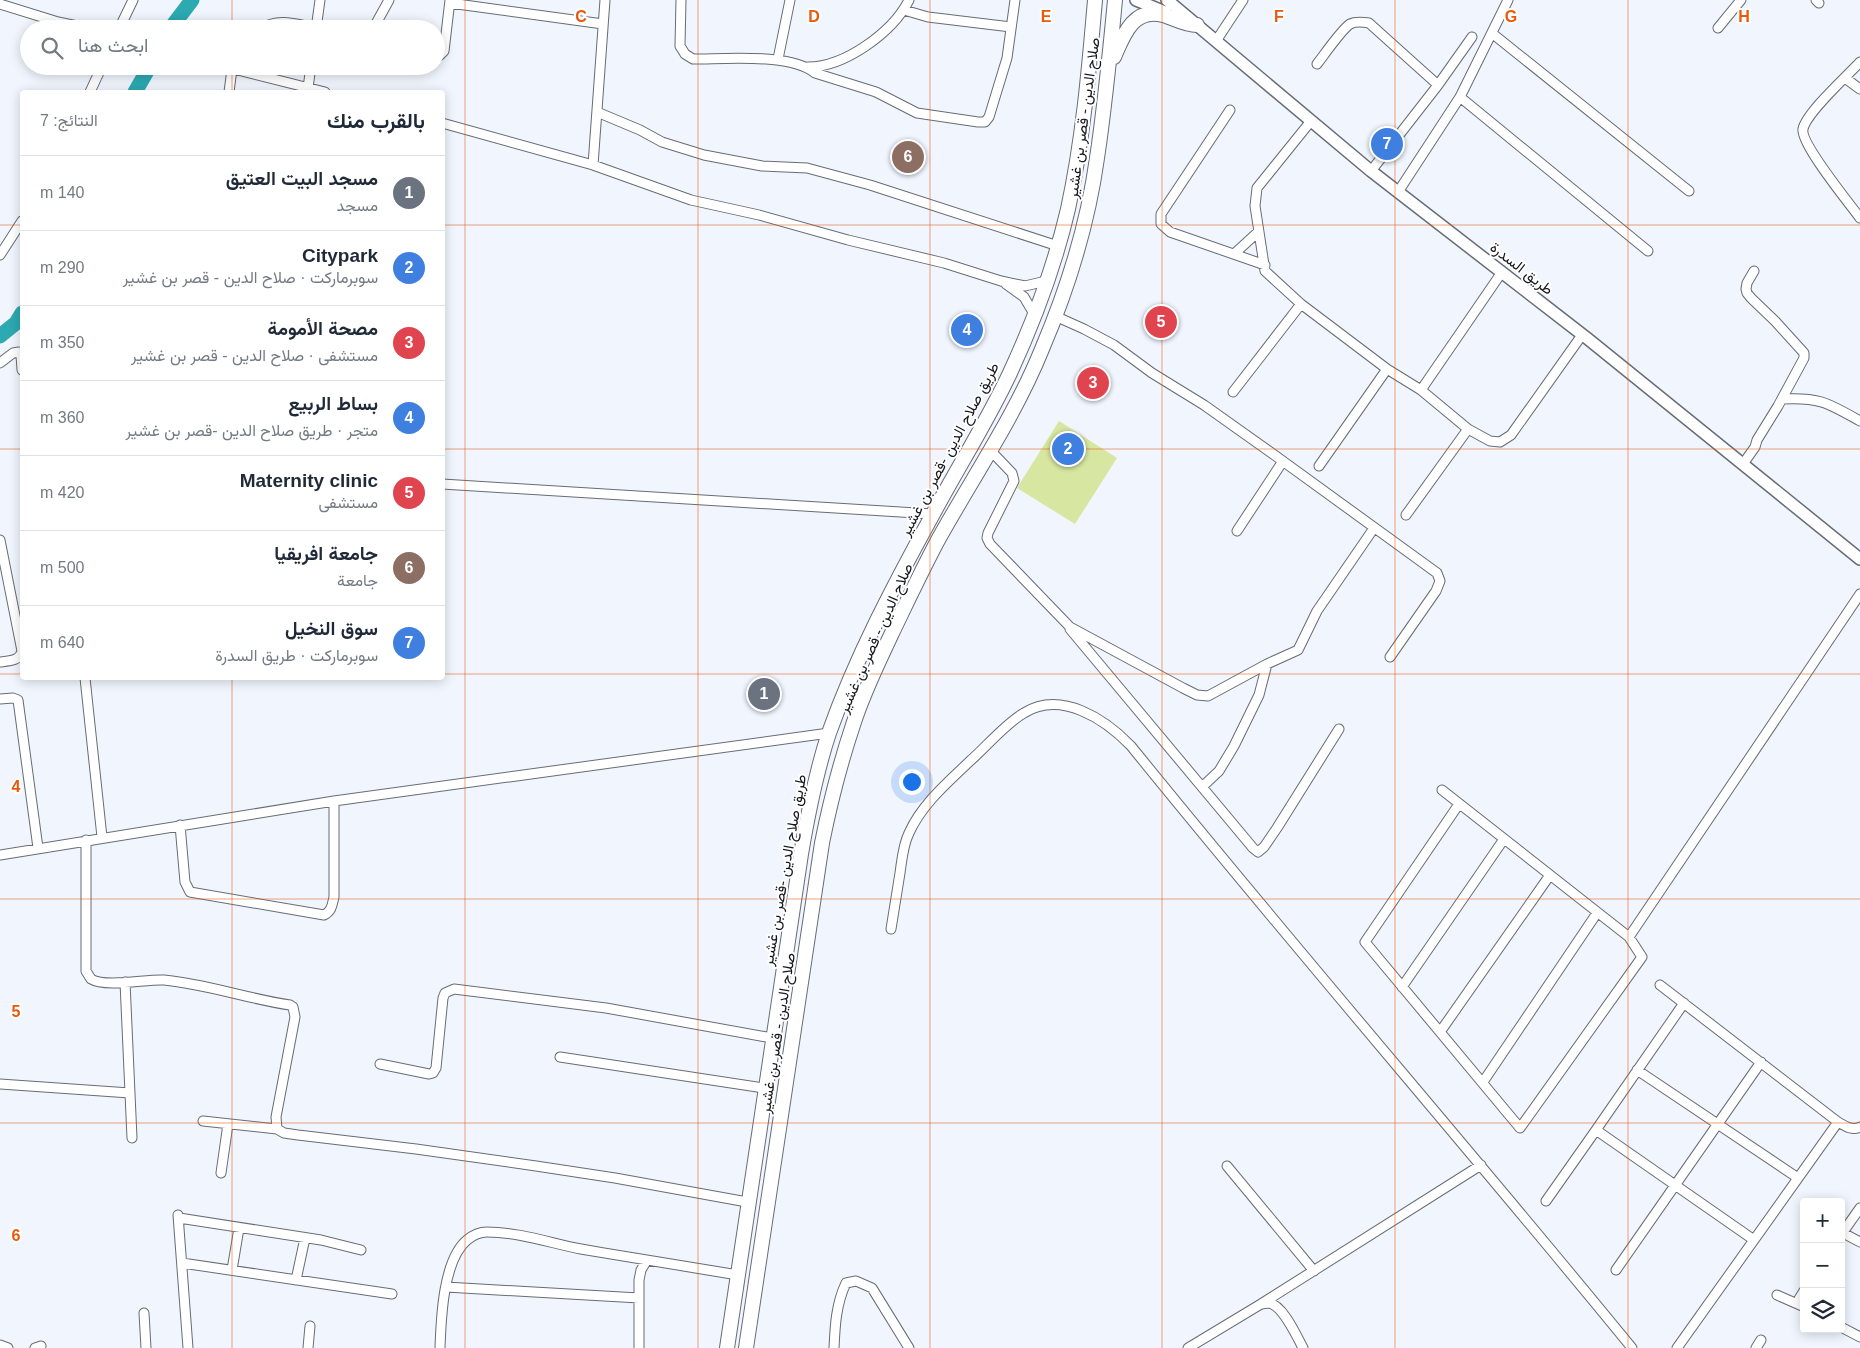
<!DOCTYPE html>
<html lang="ar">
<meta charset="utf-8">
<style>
:root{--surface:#fff;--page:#f2f2f3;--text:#1f2937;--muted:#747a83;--line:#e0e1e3;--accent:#d93025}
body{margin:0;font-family:Helvetica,Vazirmatn,sans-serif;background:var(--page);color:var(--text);direction:rtl}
.controls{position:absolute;right:15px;bottom:15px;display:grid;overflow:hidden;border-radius:5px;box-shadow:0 2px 12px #0003}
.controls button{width:45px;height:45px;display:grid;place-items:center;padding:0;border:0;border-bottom:1px solid var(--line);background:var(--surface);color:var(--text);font:25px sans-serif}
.you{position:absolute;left:911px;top:781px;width:18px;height:18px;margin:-12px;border:4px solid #fff;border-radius:50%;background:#1a73e8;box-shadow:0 0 0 8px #1a73e833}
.badge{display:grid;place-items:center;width:32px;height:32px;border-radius:50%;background:var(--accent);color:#fff;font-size:16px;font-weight:700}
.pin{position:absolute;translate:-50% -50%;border:2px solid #fff;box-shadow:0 1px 5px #0006}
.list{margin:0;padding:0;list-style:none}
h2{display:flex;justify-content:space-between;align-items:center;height:65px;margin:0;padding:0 20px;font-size:21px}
h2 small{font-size:16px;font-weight:400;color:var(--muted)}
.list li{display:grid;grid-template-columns:32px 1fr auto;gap:15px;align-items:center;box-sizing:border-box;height:75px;padding:0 20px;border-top:1px solid var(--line)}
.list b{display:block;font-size:19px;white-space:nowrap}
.list p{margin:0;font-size:16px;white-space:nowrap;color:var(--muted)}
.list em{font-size:16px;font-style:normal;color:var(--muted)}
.icon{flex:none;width:28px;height:28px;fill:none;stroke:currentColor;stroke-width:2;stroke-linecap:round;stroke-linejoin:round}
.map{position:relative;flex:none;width:1860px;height:1348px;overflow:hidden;direction:ltr}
.search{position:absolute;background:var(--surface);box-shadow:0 2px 12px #0003;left:20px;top:20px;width:425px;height:55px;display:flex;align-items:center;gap:12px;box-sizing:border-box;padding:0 18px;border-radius:28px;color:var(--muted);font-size:19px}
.panel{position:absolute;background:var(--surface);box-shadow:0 2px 12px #0003;left:20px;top:90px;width:425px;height:590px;border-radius:5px;direction:rtl}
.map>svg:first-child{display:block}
.green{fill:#d7e7a1}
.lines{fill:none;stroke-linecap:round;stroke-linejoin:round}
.river{stroke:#2ca9b1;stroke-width:15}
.minor-casing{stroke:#676c75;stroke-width:11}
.major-casing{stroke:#676c75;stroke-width:14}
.highway-casing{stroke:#676c75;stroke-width:16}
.minor{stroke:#fff;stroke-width:9}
.major{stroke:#fff;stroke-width:11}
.highway{stroke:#fff;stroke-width:14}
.grid{fill:none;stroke:#e8590c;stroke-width:1;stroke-opacity:0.55}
.labels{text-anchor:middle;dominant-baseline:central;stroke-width:4;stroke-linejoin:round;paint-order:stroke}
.street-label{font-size:15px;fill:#16181c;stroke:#fff}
.grid-label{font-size:16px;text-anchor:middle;font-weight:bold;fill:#e8590c;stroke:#fff;stroke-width:4;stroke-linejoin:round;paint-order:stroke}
</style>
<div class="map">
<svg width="1860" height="1348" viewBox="0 0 1860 1348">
<rect width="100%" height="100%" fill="#f0f5fe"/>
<path class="green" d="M1059,421L1117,458L1075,524L1017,488Z"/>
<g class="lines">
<path class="river" d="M170,29L192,0
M135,92L150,66
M0,336L16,323L22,313"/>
<g class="minor-casing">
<path id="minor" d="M681,0L680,46L685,54L693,59C726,59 791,53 815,73L876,92L917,113L978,122H985L989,117L1007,58L1015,0
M1816,0L1819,3
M450,3L603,24
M0,4L58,22L92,29
M904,10L928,17L1011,27
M1718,28L1741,0
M119,29L133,0
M262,29C277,17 299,25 316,28
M316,29L320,0
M373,29L389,0
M1493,34L1689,191
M1216,41L1243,0
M436,54L440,55L444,51L450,0
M778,59L790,0
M1860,62C1847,76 1806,113 1803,129C1800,143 1849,203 1860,218
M1317,64C1324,55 1342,29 1350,24C1356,21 1363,22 1369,23L1438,85
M222,66L325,92
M808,67C845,67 893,32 909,0
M1845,78L1860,89
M308,88L311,66
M90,92L102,66
M229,92L232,69
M1460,97L1648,251
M1230,110L1161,214V224L1170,232L1265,265
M597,112L640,130L662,142L704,155L762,166L807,168L870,185L1058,246
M1311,121L1257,188L1255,206L1265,271L1301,304L1387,369L1421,390L1468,429L1490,441L1500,442L1511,435L1582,335
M442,123L593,165L691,200L759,215L848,240L944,263L1001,281L1025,286L1046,281
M593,165L605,0
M1371,171L1438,85L1472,37
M1398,192L1460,97L1508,0
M1234,254L1258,232
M0,255L22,221
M1006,284L1024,297L1034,314
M1055,316L1084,329L1114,345L1152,373L1204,405L1273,454L1437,573L1440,581L1436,591L1390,657
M0,363L13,353L19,352L21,355L22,370
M1421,390L1502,272
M1233,392L1301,304
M1782,399C1820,397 1828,403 1860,421
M990,450L1012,473L1014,481L988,533L987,538L990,544L1070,627L1183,688L1197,695L1208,696L1267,664L1298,650L1317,611L1374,528
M1743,464L1755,447L1757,440L1778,406L1804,358V353L1775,321L1751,298L1747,293L1746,289L1747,283L1754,271
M1319,466L1387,369
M442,484L933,514
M1406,515L1468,429
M1237,531L1283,461
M0,540L22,651C20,661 9,661 0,662
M1070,629L1253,848L1258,852L1264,847L1277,828L1339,729
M85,678L102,837
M0,699L13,698L18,700L38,848
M1202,787L1219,771L1234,746L1259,695L1267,664
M1442,790L1629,937L1860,594
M1459,804L1365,942L1520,1128L1642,957L1629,937
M180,825L185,882L190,892L324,915C332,911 332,905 334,897V801
M86,840V971L91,979C106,988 146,979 164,980C207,984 248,999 290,1005L293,1007L295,1017L276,1117L277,1129L284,1133L298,1135L416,1149L536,1166L615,1178L747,1202
M0,855L334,801L829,733
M891,929C894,911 897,892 900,873C902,859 903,845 909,833C922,804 948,782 970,761C986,747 1006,723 1024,713C1061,690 1105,719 1131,746C1295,949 1467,1146 1632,1348
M125,982L132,1138
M1660,985L1838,1122L1677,1348
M1402,987L1504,839
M1440,1032L1550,875
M560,1057L764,1088
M380,1064L429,1074L433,1073L436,1068L443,998L445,993L454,989L606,1008L772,1038
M1637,1070L1798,1178
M1483,1082L1597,913
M0,1084L130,1093
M203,1121L277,1129
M1838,1122C1845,1126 1852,1131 1860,1127
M1596,1130L1684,1003
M1227,1166L1314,1271
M221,1173L228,1124
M1546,1201L1596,1130L1754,1240
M178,1215L188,1348
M179,1218L321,1240L361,1250
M1843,1233L1860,1242
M1841,1235L1860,1208
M182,1263L392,1294
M232,1270L239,1228
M1616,1270L1761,1062
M296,1280L305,1238
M446,1287L639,1298
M1777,1295L1802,1306
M1261,1304L1481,1165
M1804,1307L1800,1304L1799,1299L1804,1291
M144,1313L146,1348
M1841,1327L1860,1337
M0,1345L8,1348
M35,1348L41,1346
M308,1348L310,1326
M440,1348C441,1319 443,1260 467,1240C473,1235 480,1232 487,1232C519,1232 550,1243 581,1249C633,1258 685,1266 738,1275
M639,1348V1280L641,1270L647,1260
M834,1348C835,1326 836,1304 846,1283L856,1281L872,1288L909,1348
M1188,1348L1261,1304C1263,1304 1266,1303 1269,1303C1283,1305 1297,1337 1303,1348
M1756,1348L1761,1340"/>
</g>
<g class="major-casing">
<path id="major" d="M1136,0L1165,12
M1167,0L1371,171L1588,339L1860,559"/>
</g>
<g class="highway-casing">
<path id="highway" d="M1114,57C1123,36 1133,7 1163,15C1174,18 1184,25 1197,25
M727,1348L801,854C808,813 816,772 829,733C856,657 894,585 933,514C958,467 987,422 1010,373C1034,321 1055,265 1068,209C1083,140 1089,70 1095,0
M746,1348L822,843C830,803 840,764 853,725C863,693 878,663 892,633C907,602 922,570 938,540C973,477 1015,416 1042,349C1068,288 1088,223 1097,158C1105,105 1110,53 1115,0"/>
</g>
<use href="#minor" class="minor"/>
<use href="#major" class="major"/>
<use href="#highway" class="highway"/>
</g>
<path class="grid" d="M232,0V29M465,0V1348M698,0V1348M930,0V1348M1162,0V1348M1395,0V1348M1628,0V1348M232,66V92M0,225H22M442,225H1860M0,449H22M442,449H1860M0,674H22M442,674H1860M232,678V1348M0,899H1860M0,1123H1860"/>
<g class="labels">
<g class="street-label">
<text transform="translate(1083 118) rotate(-82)">صلاح الدين - قصر بن غشير</text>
<text transform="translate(1522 268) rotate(38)">طريق السدرة</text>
<text transform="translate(949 449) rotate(-62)">طريق صلاح الدين -قصر بن غشير</text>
<text transform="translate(875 638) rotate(-66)">صلاح الدين - قصر بن غشير</text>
<text transform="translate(784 870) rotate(-80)">طريق صلاح الدين -قصر بن غشير</text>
<text transform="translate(777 1033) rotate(-81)">صلاح الدين - قصر بن غشير</text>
</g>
</g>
<g class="grid-label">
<text x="581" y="22">C</text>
<text x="814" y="22">D</text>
<text x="1046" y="22">E</text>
<text x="1279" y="22">F</text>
<text x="1511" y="22">G</text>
<text x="1744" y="22">H</text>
<text x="16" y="792">4</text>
<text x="16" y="1017">5</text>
<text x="16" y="1241">6</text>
</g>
</svg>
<div class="controls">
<button>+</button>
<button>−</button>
<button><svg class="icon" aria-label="layers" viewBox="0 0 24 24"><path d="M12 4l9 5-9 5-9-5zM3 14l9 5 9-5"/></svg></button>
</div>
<div class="you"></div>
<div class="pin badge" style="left:764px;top:694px;background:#6b7280">1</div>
<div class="pin badge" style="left:1068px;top:449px;background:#3f7fe0">2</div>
<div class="pin badge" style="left:1093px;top:383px;background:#e0444e">3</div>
<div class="pin badge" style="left:967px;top:330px;background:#3f7fe0">4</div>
<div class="pin badge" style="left:1161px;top:322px;background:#e0444e">5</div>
<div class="pin badge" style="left:908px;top:157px;background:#8d6e63">6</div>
<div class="pin badge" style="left:1387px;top:144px;background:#3f7fe0">7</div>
<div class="search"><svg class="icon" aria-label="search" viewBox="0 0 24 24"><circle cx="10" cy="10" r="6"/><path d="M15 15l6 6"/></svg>ابحث هنا</div>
<section class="panel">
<h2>بالقرب منك<small>النتائج: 7</small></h2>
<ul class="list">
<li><span class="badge" style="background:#6b7280">1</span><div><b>مسجد البيت العتيق</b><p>مسجد</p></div><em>140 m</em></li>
<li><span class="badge" style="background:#3f7fe0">2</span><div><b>Citypark</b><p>سوبرماركت · صلاح الدين - قصر بن غشير</p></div><em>290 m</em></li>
<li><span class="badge" style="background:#e0444e">3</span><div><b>مصحة الأمومة</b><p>مستشفى · صلاح الدين - قصر بن غشير</p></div><em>350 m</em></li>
<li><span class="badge" style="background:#3f7fe0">4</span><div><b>بساط الربيع</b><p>متجر · طريق صلاح الدين -قصر بن غشير</p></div><em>360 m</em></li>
<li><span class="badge" style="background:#e0444e">5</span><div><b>Maternity clinic</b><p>مستشفى</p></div><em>420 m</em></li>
<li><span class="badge" style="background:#8d6e63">6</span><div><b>جامعة افريقيا</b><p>جامعة</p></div><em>500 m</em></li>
<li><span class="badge" style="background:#3f7fe0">7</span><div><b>سوق النخيل</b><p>سوبرماركت · طريق السدرة</p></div><em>640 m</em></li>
</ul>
</section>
</div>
